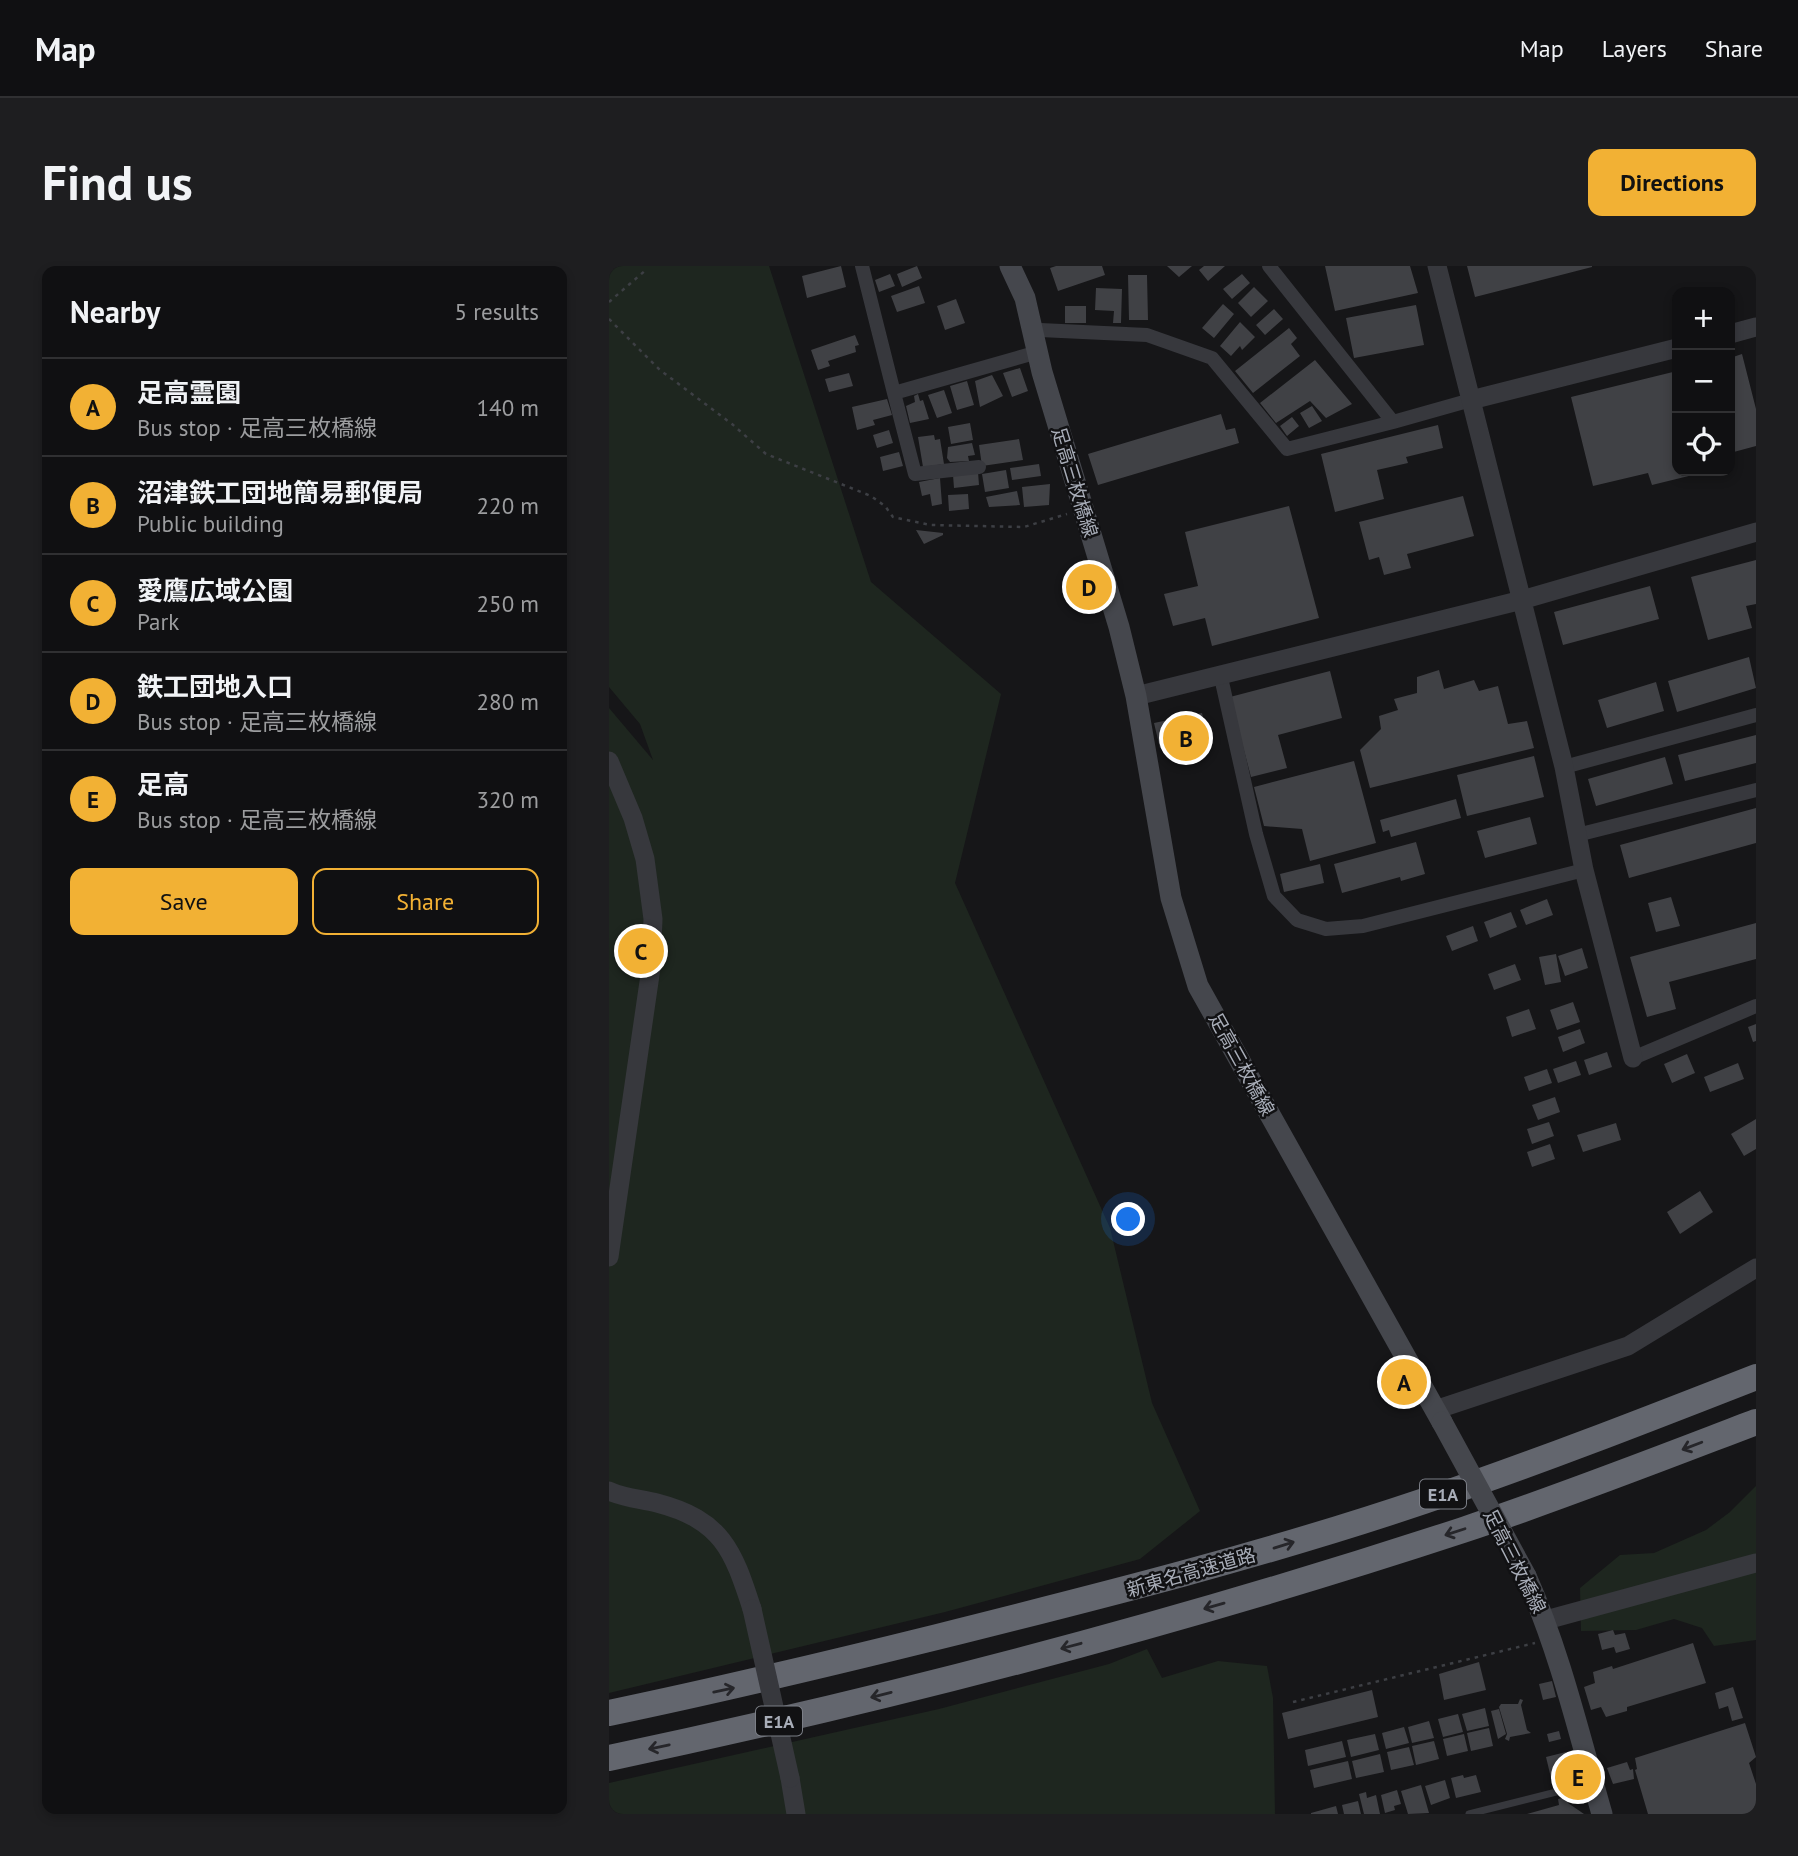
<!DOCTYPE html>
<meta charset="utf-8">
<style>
:root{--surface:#101012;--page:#1e1e20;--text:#f1f3f6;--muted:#9c9d9f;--line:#303032;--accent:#f2b134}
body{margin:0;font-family:"PT Sans","Noto Sans JP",sans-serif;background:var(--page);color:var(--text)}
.controls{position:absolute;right:21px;top:21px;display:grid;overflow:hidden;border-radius:14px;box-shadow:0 4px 10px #0003}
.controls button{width:63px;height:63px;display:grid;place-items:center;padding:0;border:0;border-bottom:2px solid var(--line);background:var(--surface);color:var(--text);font:35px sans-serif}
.you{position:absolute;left:520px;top:954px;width:24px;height:24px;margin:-18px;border:5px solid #fff;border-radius:50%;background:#1a73e8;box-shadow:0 0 0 10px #1a73e833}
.badge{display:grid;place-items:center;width:46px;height:46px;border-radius:50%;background:var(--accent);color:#111;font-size:23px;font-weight:700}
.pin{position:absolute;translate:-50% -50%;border:4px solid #fff;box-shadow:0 2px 7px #0006}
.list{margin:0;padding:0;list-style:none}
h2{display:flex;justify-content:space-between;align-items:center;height:91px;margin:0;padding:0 28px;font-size:30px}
h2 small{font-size:23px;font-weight:400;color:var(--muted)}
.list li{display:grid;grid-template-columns:46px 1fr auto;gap:21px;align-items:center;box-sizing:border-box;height:98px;padding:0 28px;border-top:2px solid var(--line)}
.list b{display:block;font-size:26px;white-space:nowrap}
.list p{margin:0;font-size:23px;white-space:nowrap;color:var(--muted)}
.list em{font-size:23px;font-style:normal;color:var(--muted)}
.actions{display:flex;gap:14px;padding:21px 28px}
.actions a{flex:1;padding:16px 0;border:2px solid var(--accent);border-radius:14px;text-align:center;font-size:24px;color:var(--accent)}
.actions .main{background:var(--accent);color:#111}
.icon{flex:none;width:38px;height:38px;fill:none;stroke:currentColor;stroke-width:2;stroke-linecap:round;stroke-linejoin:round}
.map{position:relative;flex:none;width:1147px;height:1548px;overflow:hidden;border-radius:14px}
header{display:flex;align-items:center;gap:42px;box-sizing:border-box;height:98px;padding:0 35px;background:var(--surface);border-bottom:2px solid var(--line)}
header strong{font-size:33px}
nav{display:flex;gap:38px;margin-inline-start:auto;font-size:24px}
.intro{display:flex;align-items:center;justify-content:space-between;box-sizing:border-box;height:168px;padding:0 42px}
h1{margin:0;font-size:49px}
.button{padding:18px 32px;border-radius:14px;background:var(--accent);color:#111;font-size:24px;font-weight:700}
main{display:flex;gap:42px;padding:0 42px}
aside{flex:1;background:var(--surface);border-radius:14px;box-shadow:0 4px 10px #0003}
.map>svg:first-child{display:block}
.green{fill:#1e261f}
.building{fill:#404145}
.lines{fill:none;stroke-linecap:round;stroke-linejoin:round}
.path{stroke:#3d3f44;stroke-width:2.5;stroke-dasharray:3.5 5;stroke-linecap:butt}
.service{stroke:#37383d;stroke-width:7}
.minor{stroke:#37383d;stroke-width:14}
.tertiary{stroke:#37383d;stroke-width:19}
.secondary{stroke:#45474d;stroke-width:21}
.motorway{stroke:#63666e;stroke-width:26}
.tertiary-bridge{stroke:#37383d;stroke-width:19}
.secondary-bridge{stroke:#45474d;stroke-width:21}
.oneway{stroke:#26262a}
.labels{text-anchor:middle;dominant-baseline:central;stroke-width:5;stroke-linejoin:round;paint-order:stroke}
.shield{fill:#111113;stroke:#7b7e86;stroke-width:2}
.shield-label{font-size:18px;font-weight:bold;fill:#a8adb8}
.street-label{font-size:19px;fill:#a8adb8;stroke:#111113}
</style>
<header>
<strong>Map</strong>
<nav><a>Map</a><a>Layers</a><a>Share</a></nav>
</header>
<div class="intro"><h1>Find us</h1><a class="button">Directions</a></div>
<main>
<aside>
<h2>Nearby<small>5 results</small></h2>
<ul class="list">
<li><span class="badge">A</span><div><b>足高霊園</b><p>Bus stop · 足高三枚橋線</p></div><em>140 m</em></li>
<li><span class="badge">B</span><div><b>沼津鉄工団地簡易郵便局</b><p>Public building</p></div><em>220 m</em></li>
<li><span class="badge">C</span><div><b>愛鷹広域公園</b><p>Park</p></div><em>250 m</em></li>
<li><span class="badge">D</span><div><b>鉄工団地入口</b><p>Bus stop · 足高三枚橋線</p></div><em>280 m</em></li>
<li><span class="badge">E</span><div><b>足高</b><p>Bus stop · 足高三枚橋線</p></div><em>320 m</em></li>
</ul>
<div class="actions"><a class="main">Save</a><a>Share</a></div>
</aside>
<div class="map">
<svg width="1147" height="1548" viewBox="0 0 1147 1548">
<rect width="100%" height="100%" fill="#161618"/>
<path class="green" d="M0,0H160L262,316L392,428L346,617L501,962L543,1137L591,1245L531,1293L336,1346L0,1427V442L44,494L31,458L0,421Z
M1147,1220V1374L1105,1380L1093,1362L1065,1353L1027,1364L972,1365L971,1322L1011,1289L1045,1287L1097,1264L1121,1246Z
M538,1383L553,1412L609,1395L658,1400L664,1432L666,1548H0V1517L330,1443L500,1398Z"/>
<path class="building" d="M232,0L237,21L198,32L193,10Z
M308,0L313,12L293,21L288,8Z
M447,0H493L496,9L449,25L441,2Z
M558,0H583L570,11Z
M595,0H616L599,15L590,4Z
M716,0H801L809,27L726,45Z
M858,0H983V1L866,31Z
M281,8L286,20L270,26L266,14Z
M633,8L641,17L623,33L614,23Z
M519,9H538L539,54H520Z
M310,20L316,37L288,46L282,30Z
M645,21L659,35L642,51L629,37Z
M487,22L513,23L512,57H504L505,45L486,44Z
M347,33L356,57L336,64L328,40Z
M614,38L625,48L605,72L593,62Z
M807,39L815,79L745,92L737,52Z
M456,40H477V57H456Z
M665,43L674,53L656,69L647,59Z
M631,56L646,71L633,84L631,80L622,90L611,80Z
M680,62L688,72L682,78L691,90L644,127L626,105Z
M246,69L250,79L246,80L247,86L219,95L221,100L209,104L202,84Z
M1133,88L1147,143V180L1121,187V92Z
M706,94L743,138L717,152L701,135L667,157L651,137Z
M411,102L419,125L403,131L394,107Z
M1068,105V205L1096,206L1043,219L1039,207L984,220L962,131Z
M240,107L244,120L220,126L216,113Z
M383,109L394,130L371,141L366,115Z
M358,115L365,139L348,144L341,120Z
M335,124L343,147L328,152L319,129Z
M309,128L311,135L314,134L320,153L301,157L297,140L306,136L305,130Z
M278,133L283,149L264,154L266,159L248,164L243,141Z
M703,140L713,155L700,162L691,147Z
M612,148L617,164L626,162L630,177L489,219L479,188Z
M683,151L690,160L678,170L671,160Z
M361,157L364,174L342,178L339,161Z
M829,159L834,182L797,191L799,197L768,204L775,233L726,246L712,188Z
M280,164L284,177L268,182L264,169Z
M325,169L326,174L331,173L335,198L314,201L309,171Z
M410,173L414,194L373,200L370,179Z
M363,177L366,189L359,190L360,195L341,196L338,192L339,181Z
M290,186L294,200L274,205L271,191Z
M430,198L432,210L403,214L401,202Z
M397,204L400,222L376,226L373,208Z
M369,206L370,219L345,222L344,209Z
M331,212L333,238L323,240L321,228L313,230L310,216Z
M441,218L440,239L415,241L413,221Z
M408,225L411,239L380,241L377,231Z
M359,228L360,243L340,245L339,229Z
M854,230L865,270L798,288L802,302L775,309L770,291L760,294L750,256Z
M680,240L710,352L603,380L596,352L564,360L555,328L589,320L576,266Z
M307,264L334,267V269L315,278Z
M1147,294V338L1137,340L1143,362L1099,374L1082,311Z
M1041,320L1050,353L954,379L945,346Z
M1140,391L1147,422L1068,446L1059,415Z
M830,404L835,423L865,414L870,425L889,420L899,458L918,455L925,482L761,522L751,484L772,463L770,450L789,444L785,433L808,427V411Z
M721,405L733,452L669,469L678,502L642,511L621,431Z
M1047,416L1055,445L998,462L989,434Z
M593,447L599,472L551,482L545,457Z
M1147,469V497L1076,515L1069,489Z
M925,490L935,531L858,550L848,509Z
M1056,491L1064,518L987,540L979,513Z
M745,495L767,577L701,595L693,563L655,560L645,521Z
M847,533L852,552L782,571L780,564L774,566L771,554Z
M1147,542V577L1020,612L1011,579Z
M921,551L928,578L876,592L868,565Z
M807,576L816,608L792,615L791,611L733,627L725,598Z
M711,598L715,617L675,626L671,608Z
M1062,631L1071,660L1047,666L1039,637Z
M938,633L944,649L917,659L911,644Z
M902,646L908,661L881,672L875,656Z
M1147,657V693L1060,716L1067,743L1038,751L1021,691Z
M864,660L869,675L843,685L837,670Z
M973,682L979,702L956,710L949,690Z
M947,688L952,716L936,719L930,691Z
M906,698L912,714L885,724L879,708Z
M964,736L971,756L948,764L941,744Z
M920,743L927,763L903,771L897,751Z
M1147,758V775L1144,776L1139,761Z
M971,763L976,777L954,786L949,771Z
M998,786L1003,801L980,809L975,794Z
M1078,788L1086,807L1063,817L1055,798Z
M967,795L972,809L949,817L944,803Z
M1129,797L1135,813L1101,826L1095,811Z
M938,803L943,817L920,825L915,811Z
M946,831L951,846L929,854L923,839Z
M1147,853V883L1135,890L1122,868Z
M940,856L945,870L923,878L918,863Z
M1007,857L1012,874L974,886L968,869Z
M941,878L946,893L923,901L918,886Z
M1091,925L1104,946L1071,968L1058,946Z
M1004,1364L1006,1369L1016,1367L1021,1383L1007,1387L1005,1381L993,1384L989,1368Z
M1084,1377L1097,1417L1018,1441V1445L997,1451L992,1441L982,1444L975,1421L986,1417L984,1406L1003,1400L1004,1403Z
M870,1396L877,1424L835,1434L830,1408Z
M943,1415L947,1431L934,1434L930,1418Z
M1124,1421L1134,1452L1123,1455L1119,1440L1110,1443L1106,1427Z
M763,1424L769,1451L679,1473L673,1447Z
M911,1433L914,1434L912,1439L918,1464L922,1467L901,1471L900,1475L896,1473L898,1468L890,1441L892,1438H909Z
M876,1442L880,1460L858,1465L853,1448Z
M890,1443L897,1468L889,1473L882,1445Z
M849,1448L854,1466L834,1471L829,1453Z
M820,1455L825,1472L803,1477L799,1461Z
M1136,1457L1147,1491L1140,1497L1147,1518V1548H1039L1026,1504L1028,1503L1026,1492Z
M795,1461L800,1477L777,1483L773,1467Z
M880,1462L884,1480L862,1485L858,1467Z
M950,1465L952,1473L940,1476L938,1468Z
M766,1468L770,1484L742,1491L738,1474Z
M855,1468L859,1485L838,1490L834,1473Z
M733,1475L737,1491L699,1500L696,1484Z
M825,1475L830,1493L807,1499L803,1480Z
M800,1481L805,1499L782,1504L778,1486Z
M957,1486L962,1508L942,1512L937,1491Z
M771,1488L775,1506L747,1512L743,1495Z
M739,1495L743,1513L705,1522L701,1504Z
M1018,1496L1021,1504L1024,1503L1025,1513L1004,1518L998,1502Z
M854,1509L855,1512L867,1509L872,1526L847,1532L842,1512Z
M836,1514L841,1532L822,1539L816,1520Z
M812,1519L820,1547L799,1548L792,1525Z
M788,1524L792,1538L785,1540L786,1544L776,1547L772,1529Z
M757,1526L758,1532L767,1529L771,1548H755L750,1528Z
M957,1531L959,1537L975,1548H918L950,1539L949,1533Z
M749,1535L752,1548H735L733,1539Z
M727,1540L729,1548H702V1547Z"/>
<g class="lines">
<path class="path" d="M0,36L38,3
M0,53L51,104L123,158L157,188L262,230L276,240L284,251L321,259L415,261L458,248
M684,1436L926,1377"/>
<path class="service" d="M860,1548L983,1517"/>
<path class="minor" d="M253,0L285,127L429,86
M660,0L784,156L862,134
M424,67L431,64L538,69L603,92L678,183L784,156
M285,127L306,208L370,201
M611,407L647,568L665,630L688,654L717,663L754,660L975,604
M955,501L1147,449
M968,569L1147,524
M1024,792L1147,740"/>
<path class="tertiary" d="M828,0L955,501L975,604L1024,792
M1121,68L1147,61
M862,134L1068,82
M527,430L913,334L1147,266
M0,495L24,552L36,593L44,653L42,702L0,991
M826,1144L1019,1080L1147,1002
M0,1225C15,1232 32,1233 48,1237C113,1254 124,1284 143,1343
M937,1354L1147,1297
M181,1512L187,1548"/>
<path class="secondary" d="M401,0L416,32L433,106L510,361L527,430L562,632L589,720L833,1156
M917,1310C951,1386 970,1468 993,1548"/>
<path class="motorway" d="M0,1447C110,1424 219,1398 328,1371C492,1330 655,1289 815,1235C927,1197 1037,1154 1147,1111
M0,1492C288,1431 574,1356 854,1264C953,1231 1050,1193 1147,1156"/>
<path class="tertiary-bridge" d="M143,1343L181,1512"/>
<path class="secondary-bridge" d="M833,1156L917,1310"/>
</g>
<defs><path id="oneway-shaft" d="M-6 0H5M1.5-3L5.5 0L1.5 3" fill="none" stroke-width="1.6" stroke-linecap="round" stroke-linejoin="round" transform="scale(1.75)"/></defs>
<g class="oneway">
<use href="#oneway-shaft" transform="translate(1083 1180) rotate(159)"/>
<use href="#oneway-shaft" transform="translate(846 1266) rotate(162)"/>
<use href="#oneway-shaft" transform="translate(675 1279) rotate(-17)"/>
<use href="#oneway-shaft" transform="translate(605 1340) rotate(164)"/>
<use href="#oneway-shaft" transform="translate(462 1380) rotate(165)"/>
<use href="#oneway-shaft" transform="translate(115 1424) rotate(-12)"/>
<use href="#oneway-shaft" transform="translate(272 1429) rotate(166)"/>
<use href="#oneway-shaft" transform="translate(50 1481) rotate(168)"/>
</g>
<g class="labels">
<g class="shield">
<rect x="811" y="1213.5" width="46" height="29" rx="5"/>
<rect x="147" y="1440.5" width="46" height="29" rx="5"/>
</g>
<g class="shield-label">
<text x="834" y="1228">E1A</text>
<text x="170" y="1455">E1A</text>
</g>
<g class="street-label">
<text transform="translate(466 216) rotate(73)">足高三枚橋線</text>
<text transform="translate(633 798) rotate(61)">足高三枚橋線</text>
<text transform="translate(906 1295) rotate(63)">足高三枚橋線</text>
<text transform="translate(582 1306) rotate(-16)">新東名高速道路</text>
</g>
</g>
</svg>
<div class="controls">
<button>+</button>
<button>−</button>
<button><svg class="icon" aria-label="locate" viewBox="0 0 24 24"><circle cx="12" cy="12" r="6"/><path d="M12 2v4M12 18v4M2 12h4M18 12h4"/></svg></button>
</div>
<div class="you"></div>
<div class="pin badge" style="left:795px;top:1116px">A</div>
<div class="pin badge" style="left:577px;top:472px">B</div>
<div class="pin badge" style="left:32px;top:685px">C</div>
<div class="pin badge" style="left:480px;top:321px">D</div>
<div class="pin badge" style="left:969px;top:1511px">E</div>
</div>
</main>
